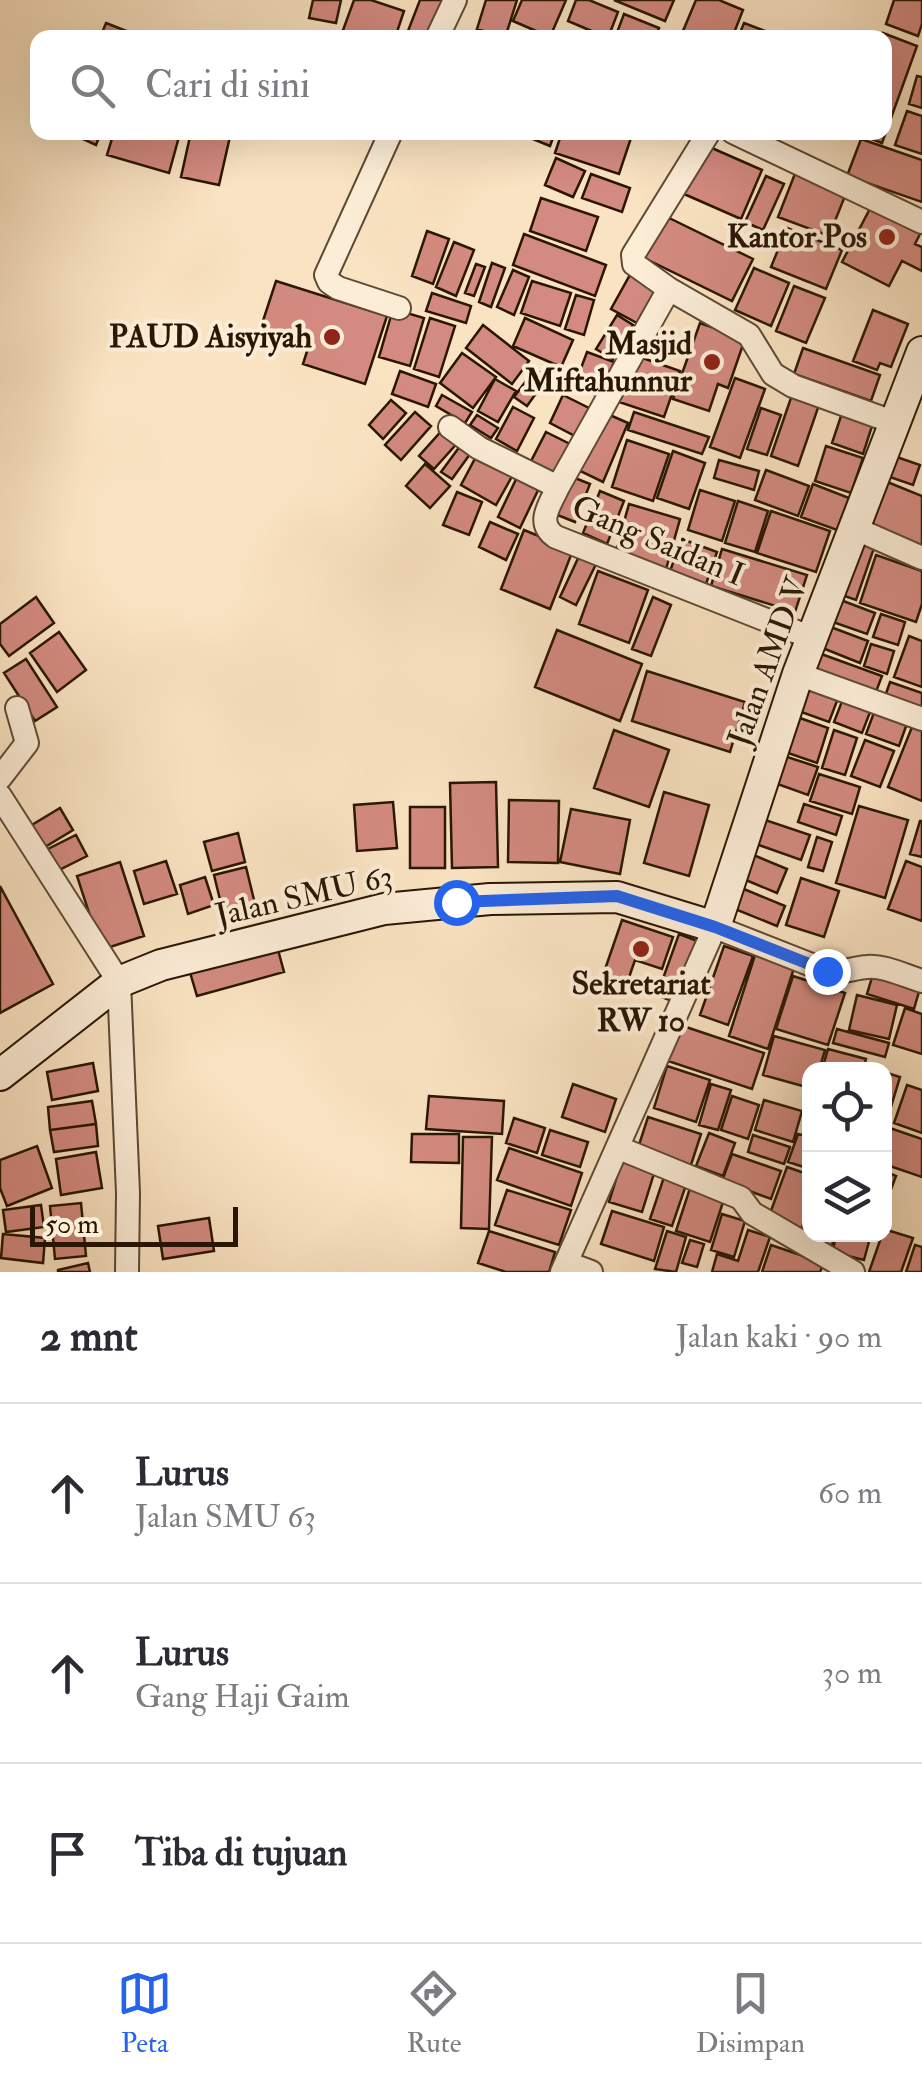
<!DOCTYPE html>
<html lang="id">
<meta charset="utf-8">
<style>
:root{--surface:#fff;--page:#f2f2f3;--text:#2b2b33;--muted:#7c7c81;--line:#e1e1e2;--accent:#2563eb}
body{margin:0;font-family:"IM FELL Double Pica",serif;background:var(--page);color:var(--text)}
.controls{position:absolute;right:30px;bottom:30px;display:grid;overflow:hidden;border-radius:20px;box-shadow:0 10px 40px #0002}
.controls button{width:90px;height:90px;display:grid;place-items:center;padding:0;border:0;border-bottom:2px solid var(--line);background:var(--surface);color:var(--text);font:50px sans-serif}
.scale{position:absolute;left:30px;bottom:25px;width:208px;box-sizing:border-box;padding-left:10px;border:5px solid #2a1603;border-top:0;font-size:28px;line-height:35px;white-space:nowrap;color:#2a1603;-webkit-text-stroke:8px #fcedd7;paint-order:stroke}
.stop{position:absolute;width:30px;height:30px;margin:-22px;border:8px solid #2563eb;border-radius:50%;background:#fff}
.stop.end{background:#2563eb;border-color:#fff;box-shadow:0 2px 10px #0008}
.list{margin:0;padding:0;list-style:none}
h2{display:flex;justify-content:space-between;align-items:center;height:130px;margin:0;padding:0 40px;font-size:42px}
h2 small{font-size:32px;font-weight:400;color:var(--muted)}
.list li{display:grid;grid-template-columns:65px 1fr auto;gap:30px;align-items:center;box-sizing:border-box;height:180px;padding:0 40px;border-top:2px solid var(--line)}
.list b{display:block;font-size:38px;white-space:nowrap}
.list p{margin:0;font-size:32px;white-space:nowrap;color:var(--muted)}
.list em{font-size:32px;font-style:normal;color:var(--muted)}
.icon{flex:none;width:55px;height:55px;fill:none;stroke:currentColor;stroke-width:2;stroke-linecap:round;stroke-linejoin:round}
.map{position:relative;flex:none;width:922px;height:1272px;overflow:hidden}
.search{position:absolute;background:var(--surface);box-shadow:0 10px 40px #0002;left:30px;right:30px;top:30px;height:110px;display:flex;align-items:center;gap:25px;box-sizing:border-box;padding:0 35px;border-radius:20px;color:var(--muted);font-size:38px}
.sheet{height:670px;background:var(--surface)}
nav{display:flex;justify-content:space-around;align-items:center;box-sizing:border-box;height:140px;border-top:2px solid var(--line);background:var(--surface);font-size:28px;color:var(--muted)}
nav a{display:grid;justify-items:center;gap:5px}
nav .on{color:var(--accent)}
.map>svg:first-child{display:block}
.building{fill:#d38a80;stroke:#2a1603;stroke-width:2.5}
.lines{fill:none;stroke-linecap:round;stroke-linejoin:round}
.street-casing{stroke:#5e4933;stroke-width:26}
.secondary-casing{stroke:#2a1603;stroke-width:34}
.street{stroke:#fcedd7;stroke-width:22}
.secondary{stroke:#fcedd7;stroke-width:30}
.route{stroke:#2563eb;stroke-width:12}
.poi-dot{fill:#8f2418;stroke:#fcedd7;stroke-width:4}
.labels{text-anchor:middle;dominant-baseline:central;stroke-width:8;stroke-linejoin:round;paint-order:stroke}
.poi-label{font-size:32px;font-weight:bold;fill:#2a1603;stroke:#fcedd7;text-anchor:end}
.street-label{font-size:32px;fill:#2a1603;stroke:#fcedd7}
</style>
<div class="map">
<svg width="922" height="1272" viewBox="0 0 922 1272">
<rect width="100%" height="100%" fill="#fae3c2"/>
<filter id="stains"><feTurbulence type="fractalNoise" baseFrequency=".002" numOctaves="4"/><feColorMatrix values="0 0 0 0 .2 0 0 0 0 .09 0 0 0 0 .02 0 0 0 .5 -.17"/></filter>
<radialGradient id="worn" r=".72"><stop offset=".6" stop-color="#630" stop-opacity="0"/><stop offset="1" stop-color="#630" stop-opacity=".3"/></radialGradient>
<path class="building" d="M313,0H341L336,23L309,18Z
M354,0H371L404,11L395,38H356L342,33Z
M420,0H449L435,38L406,36Z
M486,0H517L505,38L477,29Z
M522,0H566L550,37L513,21Z
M576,0H589L618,12L608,38L568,21Z
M614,0H674L665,21Z
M696,0H719L743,10L732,38H698L683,31Z
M894,0H922V24L918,36L886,24Z
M624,14L659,28L655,38H615Z
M106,23L144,38H100Z
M744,23L781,37L738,38Z
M883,33L917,46L882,143L854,132H884Z
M917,76L922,77V108L909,104Z
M907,111L922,116V154L895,145Z
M68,132H101L96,145Z
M114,132L180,133L169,173L107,155Z
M191,132H231L219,185L181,177Z
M530,132H555L550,146L528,137Z
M562,132H633L619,174L555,153Z
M861,139L922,160V202L847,176Z
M705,145L762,170L741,219L684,194Z
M556,158L585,171L573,197L545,185Z
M796,171L847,191L829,236L778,217Z
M591,174L630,188L622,212L582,198Z
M766,176L784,184L763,230L745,222Z
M541,198L598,217L586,251L530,231Z
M874,201L922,230L915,244L922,247V271L902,261L889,286L842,262Z
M663,215L753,259L732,301L642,257Z
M787,228L842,250L826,289L771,267Z
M427,231L449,239L433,284L412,276Z
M524,234L606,265L595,296L513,265Z
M454,242L474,250L456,296L436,287Z
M492,263L505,268L491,307L479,302Z
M476,264L485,267L474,296L465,293Z
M754,268L789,283L771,326L735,310Z
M513,270L529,277L514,315L497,307Z
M631,273L657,287L637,323L611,309Z
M276,281L387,316L365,384L303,364L309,345L260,330Z
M532,281L571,293L560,326L521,313Z
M794,286L825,298L806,343L776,331Z
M432,293L471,306L466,323L426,311Z
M576,295L594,300L584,335L565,329Z
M393,309L424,318L410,366L379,357Z
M873,310L908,324L891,367L880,363L877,370L853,361Z
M617,315L633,325L613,359L596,349Z
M430,318L455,326L439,377L414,369Z
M525,318L573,340L561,367L513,346Z
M700,323L745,339L728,388L718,384L709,411L673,399Z
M483,325L529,361L512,384L466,348Z
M803,348L880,375L871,401L794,374Z
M587,352L614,362L601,397L574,387Z
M462,353L496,377L473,408L440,383Z
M634,355L680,371L664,417L619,402Z
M535,369L547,378L527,406L514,397Z
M400,371L436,384L428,407L392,394Z
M735,378L765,389L740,458L710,447Z
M495,379L516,391L498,422L478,411Z
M794,389L821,399L798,466L771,456Z
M442,395L472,412L465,423L436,406Z
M563,395L589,408L575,436L550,423Z
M391,400L406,413L383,439L369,425Z
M513,407L534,418L517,451L496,439Z
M761,408L781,415L767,455L747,449Z
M415,412L431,426L401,460L385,445Z
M603,412L628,423L603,482L578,470Z
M634,412L709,437L702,454L628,430Z
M842,413L873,423L863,454L832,443Z
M477,415L498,428L491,438L470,425Z
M445,427L460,440L434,469L419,456Z
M546,432L570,444L552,479L528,467Z
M627,440L669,454L653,501L612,487Z
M463,442L473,450L452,479L441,472Z
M826,446L863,458L851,493L815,481Z
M479,451L515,471L496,505L461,485Z
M673,451L705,463L689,509L657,498Z
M891,455L920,465L913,485L884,475Z
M719,460L759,471L754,490L714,478Z
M425,464L450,486L430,508L406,486Z
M766,470L809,486L798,516L755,500Z
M519,473L541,484L520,528L498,517Z
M570,476L590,484L575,522L555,514Z
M880,479L922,496V546L863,523Z
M813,484L849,498L837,530L801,517Z
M700,490L735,501L722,541L688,530Z
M600,491L624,501L607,544L583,533Z
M457,492L482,502L469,535L443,525Z
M738,501L768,511L755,552L725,543Z
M629,504L680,519L666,569L615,554Z
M771,511L830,531L816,572L757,553Z
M490,522L518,534L506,560L479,547Z
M524,530L573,550L550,609L501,589Z
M856,538L875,545L856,600L836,593Z
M682,539L717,552L706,584L670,571Z
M722,549L807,575L795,612L711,586Z
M581,552L598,560L576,605L560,597Z
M876,555L922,571V604L916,622L860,603Z
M598,571L648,590L629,643L579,624Z
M36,597L54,623L9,656L0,644V624Z
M653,597L671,605L651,656L632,649Z
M838,599L875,613L867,634L830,621Z
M881,614L905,622L898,645L873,637Z
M828,626L868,641L860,663L820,647Z
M557,630L642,664L620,721L535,687Z
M59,632L86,670L57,692L30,653Z
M909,636L922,641V687L894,677Z
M871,644L894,651L887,674L864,666Z
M813,651L882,676L874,697L805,672Z
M26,659L57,707L35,721L4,673Z
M647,671L745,702L730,752L632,721Z
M804,679L840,693L829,722L793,709Z
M890,682L922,693V709L883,702Z
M844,696L872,707L862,733L834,722Z
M876,707L909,718L899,746L866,734Z
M800,718L828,728L817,763L788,753Z
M912,727L922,731V801L888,787Z
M614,730L669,750L649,807L594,788Z
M834,730L857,738L845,775L822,768Z
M865,740L894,751L880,787L851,776Z
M778,754L818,767L808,795L769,781Z
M819,774L860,787L852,814L810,801Z
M496,782L498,867L452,868L450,783Z
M664,792L709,805L689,876L644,863Z
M509,800L559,801L558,863L508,862Z
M393,802L397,848L357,851L354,805Z
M804,804L842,816L836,835L798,822Z
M859,806L908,820L885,898L836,883Z
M410,807H445V868H410Z
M60,808L73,830L40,850L27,828Z
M571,809L630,820L620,874L560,862Z
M762,819L810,835L801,860L753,843Z
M920,821H922V857L910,854Z
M238,833L245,862L212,871L204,842Z
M76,835L87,856L59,870L48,849Z
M817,837L832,842L823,871L808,867Z
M751,854L787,869L777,893L741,878Z
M166,861L177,894L144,904L134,871Z
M906,861L922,867V921L888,909Z
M120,862L144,936L101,950L77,876Z
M246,867L255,904L223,912L214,875Z
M205,877L214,905L188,914L180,885Z
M801,878L839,891L824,937L786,925Z
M0,886L53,984L0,1013Z
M739,887L785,906L777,926L730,907Z
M622,920L673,937L662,969L635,960L626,986L602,978Z
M679,934L700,942L677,1003L657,995Z
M277,946L284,972L197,996L189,969Z
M724,946L753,956L728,1025L700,1015Z
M756,952L795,965L768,1049L729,1036Z
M873,974L920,988L914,1009L867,994Z
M793,976L845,993L828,1045L776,1029Z
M857,995L897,1005L889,1039L849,1030Z
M905,1008L922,1014V1054L893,1045Z
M680,1025L764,1053L752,1089L668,1061Z
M837,1029L889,1043L885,1057L833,1043Z
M774,1036L825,1050L819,1070H810V1088L763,1075Z
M828,1049L866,1059L863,1070H822Z
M93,1063L98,1091L52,1100L47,1072Z
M667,1066L710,1080L696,1122L654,1108Z
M884,1072L900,1077L887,1120H884Z
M573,1084L616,1099L605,1132L562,1117Z
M711,1084L731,1090L718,1130L699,1125Z
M907,1085L922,1090V1133L894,1123Z
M429,1096L504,1101L502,1134L426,1129Z
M732,1096L759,1105L748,1139L721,1130Z
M764,1100L802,1111L793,1142L755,1130Z
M92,1101L96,1124L50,1130L48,1107Z
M648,1117L701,1134L691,1165L638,1148Z
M514,1118L545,1128L537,1153L506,1143Z
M96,1124L98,1146L54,1152L50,1130Z
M884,1126L922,1139V1177L884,1164Z
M550,1130L588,1142L580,1167L542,1155Z
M709,1133L735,1143L723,1176L696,1166Z
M412,1134H459V1163L411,1162Z
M798,1134L810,1137V1169L788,1162Z
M753,1135L790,1147L784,1164L748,1152Z
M463,1137H492L489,1229L461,1228Z
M37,1146L52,1188L7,1206L0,1188V1160Z
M509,1148L582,1173L571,1206L497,1180Z
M96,1152L102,1188L61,1195L56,1159Z
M732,1154L781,1171L771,1199L722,1181Z
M623,1157L656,1167L642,1212L609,1202Z
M787,1167L810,1175V1207L801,1230L768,1219Z
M884,1171L896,1176L884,1208Z
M665,1174L687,1182L672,1226L650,1219Z
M691,1185L725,1196L710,1242L676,1231Z
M507,1190L571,1210L559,1245L495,1225Z
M81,1203L86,1256L55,1259L50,1206Z
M41,1205L44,1227L6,1232L3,1210Z
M612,1211L664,1227L654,1261L601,1244Z
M722,1214L745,1221L734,1257L711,1250Z
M209,1218L214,1251L163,1259L158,1226Z
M810,1225V1234H836L831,1248L805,1238Z
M884,1229L913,1238L901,1272H869Z
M748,1230L770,1237L758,1272H712L717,1254L738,1261Z
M489,1231L555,1252L549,1272H506L478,1263Z
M667,1231L686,1237L676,1272L655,1269Z
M3,1234L45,1238L43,1263L1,1258Z
M837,1234H871L864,1260L832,1252Z
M690,1240L704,1244L697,1267L682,1263Z
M771,1245L824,1263L820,1272H762Z
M915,1245L922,1247V1272H906Z
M88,1263L90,1272H58V1270Z"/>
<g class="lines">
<g class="street-casing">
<path id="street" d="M437,38L455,0
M391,132L326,275L329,282L338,288L399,308
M733,132L922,222
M669,289L634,264L633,255L709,132
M450,427L479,448L558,487
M854,528L922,558
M812,638L556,537C535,523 550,505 558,487L669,289L749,335L773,374L793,386L893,422
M798,674L922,719
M0,778L27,743L17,708
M0,796L119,982L128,1193L127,1272
M619,1148L741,1198L752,1213L853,1272
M567,1263L591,1272
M562,1272L715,927L827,971C842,974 852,968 867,967C884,965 905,976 922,981"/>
</g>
<g class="secondary-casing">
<path id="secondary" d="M0,1075L119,982L161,965L384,909L490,899L617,897L715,927L798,674L922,352"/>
</g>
<use href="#street" class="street"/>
<use href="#secondary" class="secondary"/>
</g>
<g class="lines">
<path class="route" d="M456,902L617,896L715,927L827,971"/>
</g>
<g class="poi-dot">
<circle cx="887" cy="237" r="10"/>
<circle cx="332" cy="337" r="10"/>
<circle cx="712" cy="362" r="10"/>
<circle cx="641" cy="949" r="10"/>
</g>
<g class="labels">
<g class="poi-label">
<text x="867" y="237">Kantor Pos</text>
<text x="312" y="337">PAUD Aisyiyah</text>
<text x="692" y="344">Masjid<tspan x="692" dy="37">Miftahunnur</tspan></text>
<text x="641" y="984" text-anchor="middle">Sekretariat<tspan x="641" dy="37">RW 10</tspan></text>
</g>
<g class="street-label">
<text transform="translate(658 541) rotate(23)">Gang Saidan I</text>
<text transform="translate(768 662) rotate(-70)">Jalan AMD V</text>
<text transform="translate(304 896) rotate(-13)">Jalan SMU 63</text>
</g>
</g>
<rect width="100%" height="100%" filter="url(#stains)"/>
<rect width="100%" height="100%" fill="url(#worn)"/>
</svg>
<div class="controls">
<button><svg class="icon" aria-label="locate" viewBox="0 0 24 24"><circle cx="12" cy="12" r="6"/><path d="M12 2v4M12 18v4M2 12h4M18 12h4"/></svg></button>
<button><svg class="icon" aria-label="layers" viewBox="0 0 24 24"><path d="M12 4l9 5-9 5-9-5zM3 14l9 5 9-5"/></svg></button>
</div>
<div class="scale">50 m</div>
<div class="stop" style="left:456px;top:902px"></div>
<div class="stop end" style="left:827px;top:971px"></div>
<div class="search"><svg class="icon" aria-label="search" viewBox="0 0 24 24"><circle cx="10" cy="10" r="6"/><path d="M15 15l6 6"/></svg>Cari di sini</div>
</div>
<section class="sheet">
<h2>2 mnt<small>Jalan kaki · 90 m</small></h2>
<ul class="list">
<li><svg class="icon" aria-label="ahead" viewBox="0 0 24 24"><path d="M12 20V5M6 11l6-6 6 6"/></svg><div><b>Lurus</b><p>Jalan SMU 63</p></div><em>60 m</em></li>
<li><svg class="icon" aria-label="ahead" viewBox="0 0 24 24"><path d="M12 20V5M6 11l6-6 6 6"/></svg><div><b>Lurus</b><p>Gang Haji Gaim</p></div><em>30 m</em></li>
<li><svg class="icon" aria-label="arrive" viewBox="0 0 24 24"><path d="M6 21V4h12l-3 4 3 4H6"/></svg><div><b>Tiba di tujuan</b></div></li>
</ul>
</section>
<nav>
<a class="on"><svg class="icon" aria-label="map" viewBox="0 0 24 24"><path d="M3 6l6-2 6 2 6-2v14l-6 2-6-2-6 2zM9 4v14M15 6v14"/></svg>Peta</a>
<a><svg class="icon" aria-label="directions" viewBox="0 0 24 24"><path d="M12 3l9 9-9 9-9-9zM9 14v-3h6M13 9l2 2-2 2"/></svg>Rute</a>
<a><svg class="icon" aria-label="saved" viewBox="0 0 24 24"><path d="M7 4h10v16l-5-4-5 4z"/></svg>Disimpan</a>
</nav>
